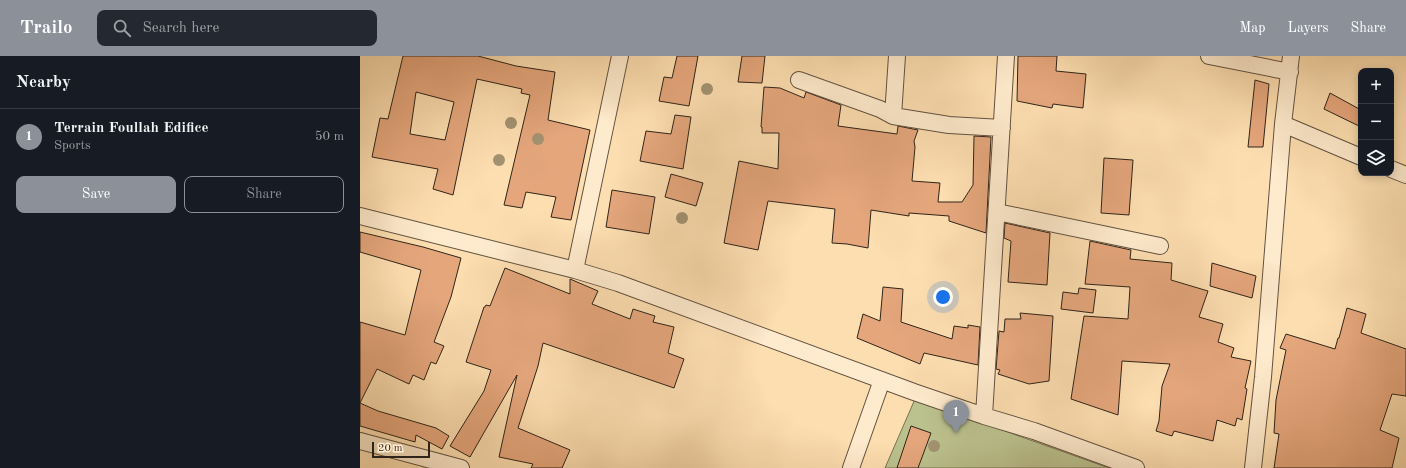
<!DOCTYPE html>
<meta charset="utf-8">
<style>
:root{--surface:#171b24;--page:#242831;--text:#f1f3f6;--muted:#9ea1a6;--line:#363941;--accent:#8c9099}
body{margin:0;font-family:"Old Standard TT",serif;background:var(--page);color:var(--text)}
.controls{position:absolute;right:12px;top:12px;display:grid;overflow:hidden;border-radius:8px;box-shadow:0 2px 10px #0003}
.controls button{width:36px;height:36px;display:grid;place-items:center;padding:0;border:0;border-bottom:1px solid var(--line);background:var(--surface);color:var(--text);font:20px sans-serif}
.scale{position:absolute;left:12px;bottom:10px;width:58px;box-sizing:border-box;padding-left:4px;border:2px solid #2f241a;border-top:0;font-size:11px;line-height:14px;white-space:nowrap;color:#2f241a;-webkit-text-stroke:3px #feeacc;paint-order:stroke}
.you{position:absolute;left:583px;top:241px;width:14px;height:14px;margin:-10px;border:3px solid #fff;border-radius:50%;background:#1a73e8;box-shadow:0 0 0 6px #1a73e833}
.badge{display:grid;place-items:center;width:26px;height:26px;border-radius:50%;background:var(--accent);color:#fff;font-size:13px;font-weight:700}
.pin{position:absolute;translate:-50% -33px;filter:drop-shadow(0 1px 2px #0008)}
.pin::after{content:'';position:absolute;top:21px;width:14px;height:12px;background:inherit;clip-path:polygon(0 0,100% 0,50% 100%)}
.list{margin:0;padding:0;list-style:none}
h2{display:flex;justify-content:space-between;align-items:center;height:52px;margin:0;padding:0 16px;font-size:17px}
h2 small{font-size:13px;font-weight:400;color:var(--muted)}
.list li{display:grid;grid-template-columns:26px 1fr auto;gap:12px;align-items:center;box-sizing:border-box;height:56px;padding:0 16px;border-top:1px solid var(--line)}
.list b{display:block;font-size:15px;white-space:nowrap}
.list p{margin:0;font-size:13px;white-space:nowrap;color:var(--muted)}
.list em{font-size:13px;font-style:normal;color:var(--muted)}
.actions{display:flex;gap:8px;padding:12px 16px}
.actions a{flex:1;padding:9px 0;border:1px solid var(--accent);border-radius:8px;text-align:center;font-size:14px;color:var(--accent)}
.actions .main{background:var(--accent);color:#fff}
.icon{flex:none;width:22px;height:22px;fill:none;stroke:currentColor;stroke-width:2;stroke-linecap:round;stroke-linejoin:round}
.map{position:relative;flex:none;width:1046px;height:412px;overflow:hidden}
header{display:flex;align-items:center;gap:24px;box-sizing:border-box;height:56px;padding:0 20px;background:var(--accent);color:#fff}
header strong{font-size:19px}
nav{display:flex;gap:22px;margin-inline-start:auto;font-size:14px}
.search{width:280px;height:36px;background:var(--page);display:flex;align-items:center;gap:10px;box-sizing:border-box;padding:0 14px;border-radius:8px;color:var(--muted);font-size:15px}
main{display:flex}
aside{flex:1;background:var(--surface)}
.map>svg:first-child{display:block}
.green{fill:#bbc28e;stroke:#757354}
.building{fill:#e5a67c;stroke:#2f241a;fill-rule:evenodd}
.lines{fill:none;stroke-linecap:round;stroke-linejoin:round}
.minor-casing{stroke:#625240;stroke-width:18}
.minor{stroke:#feeacc;stroke-width:16}
.tree{fill:#a39271}
</style>
<header>
<strong>Trailo</strong>
<div class="search"><svg class="icon" aria-label="search" viewBox="0 0 24 24"><circle cx="10" cy="10" r="6"/><path d="M15 15l6 6"/></svg>Search here</div>
<nav><a>Map</a><a>Layers</a><a>Share</a></nav>
</header>
<main>
<aside>
<h2>Nearby<small></small></h2>
<ul class="list">
<li><span class="badge">1</span><div><b>Terrain Foullah Edifice</b><p>Sports</p></div><em>50 m</em></li>
</ul>
<div class="actions"><a class="main">Save</a><a>Share</a></div>
</aside>
<div class="map">
<svg width="1046" height="412" viewBox="0 0 1046 412">
<rect width="100%" height="100%" fill="#fddeb0"/>
<filter id="stains"><feTurbulence type="fractalNoise" baseFrequency=".005" numOctaves="4"/><feColorMatrix values="0 0 0 0 .2 0 0 0 0 .09 0 0 0 0 .02 0 0 0 .5 -.17"/></filter>
<radialGradient id="worn" r=".72"><stop offset=".6" stop-color="#630" stop-opacity="0"/><stop offset="1" stop-color="#630" stop-opacity=".3"/></radialGradient>
<path class="green" d="M555,343L749,412H525Z"/>
<path class="building" d="M43,0H118L156,10L195,16L188,64L230,74L211,164L191,161L196,141L166,136L162,152L144,149L170,39L161,37L162,33L117,23L93,139L73,133L78,113L12,101L20,62L28,63ZM56,36L94,46L85,84L50,78Z
M317,0H338L329,50L299,45L304,21L312,22Z
M382,0H405L402,27L378,26Z
M658,0H697L696,15L726,18L723,52L693,48L692,52L657,45Z
M895,24L909,28L903,91H888Z
M404,31L420,32L444,42L446,36L481,49L478,70L537,78L538,70L558,74L554,85L555,91L552,125L580,127L578,146H602L613,129L614,80L631,81L626,177L589,165V160L549,157V160L511,154L508,192L487,188L472,187L475,153L408,145L398,194L364,187L379,105L418,113L419,77H402V71H401Z
M970,37L1001,54V71L964,53Z
M315,59L331,61L323,113L280,105L286,75L311,78Z
M744,102L773,104L769,159L741,157Z
M311,118L343,127L336,150L305,141Z
M252,134L295,141L289,178L246,171Z
M645,167L690,177L687,229L648,226L651,185L644,182Z
M0,176L63,191L101,202L91,241L74,286L84,290L76,308L71,306L64,324L53,319L49,328L17,313L0,347V266L45,279L61,214L0,196Z
M730,185L771,194L770,203L812,207L811,224L848,235L839,261L863,268L858,286L874,292L871,301L891,305L885,332L887,333L882,364L877,362L875,370L857,364L853,385L814,375L812,380L796,375L799,365L802,330L810,308L762,305L758,359L711,343L724,260L768,263L770,231L725,228Z
M852,207L896,220L892,242L850,230Z
M145,212L210,238V223L238,235L232,248L270,263L273,253L295,260L293,266L314,271L308,297L324,303L314,332L183,287L178,310L158,372L210,394L202,412H171L173,408L139,401L157,319L110,401L90,390L124,335L131,314L106,306L124,251H125L126,249L130,250Z
M523,231L543,233L541,266L592,283L594,270L608,272V269L620,271L618,309L564,297L560,308L497,282L503,258L520,265Z
M719,232L736,234L733,257L701,253L703,236L718,238Z
M987,252L1006,258L1001,277L1046,293V340L1032,338L1020,374L1039,382L1032,412H914L919,378L914,377L916,344L926,294L920,292L926,278L975,293L978,282H979Z
M660,257L693,260L689,325L669,328L638,318L640,314L636,313L639,275L644,276L645,263H661Z
M0,347L18,355L76,372L89,380L82,393L56,379L55,386L0,370Z
M551,370L571,377L558,412H537Z"/>
<g class="lines">
<g class="minor-casing">
<path id="minor" d="M849,0L930,16
M439,24L520,53L533,60L589,69L642,72
M533,60L537,0
M923,68L1001,101
M1031,113L1046,119
M637,156L800,190
M0,160L215,214L258,227L554,336L624,360L674,375L776,412
M215,214L260,0
M624,360L646,0
M0,385L101,412
M491,412L522,324
M893,412L903,321L923,68L931,0"/>
</g>
<use href="#minor" class="minor"/>
</g>
<g class="tree">
<circle cx="347" cy="33" r="6"/>
<circle cx="151" cy="67" r="6"/>
<circle cx="178" cy="83" r="6"/>
<circle cx="139" cy="104" r="6"/>
<circle cx="322" cy="162" r="6"/>
<circle cx="574" cy="390" r="6"/>
</g>
<rect width="100%" height="100%" filter="url(#stains)"/>
<rect width="100%" height="100%" fill="url(#worn)"/>
</svg>
<div class="controls">
<button>+</button>
<button>−</button>
<button><svg class="icon" aria-label="layers" viewBox="0 0 24 24"><path d="M12 4l9 5-9 5-9-5zM3 14l9 5 9-5"/></svg></button>
</div>
<div class="scale">20 m</div>
<div class="you"></div>
<div class="pin badge" style="left:596px;top:377px">1</div>
</div>
</main>
